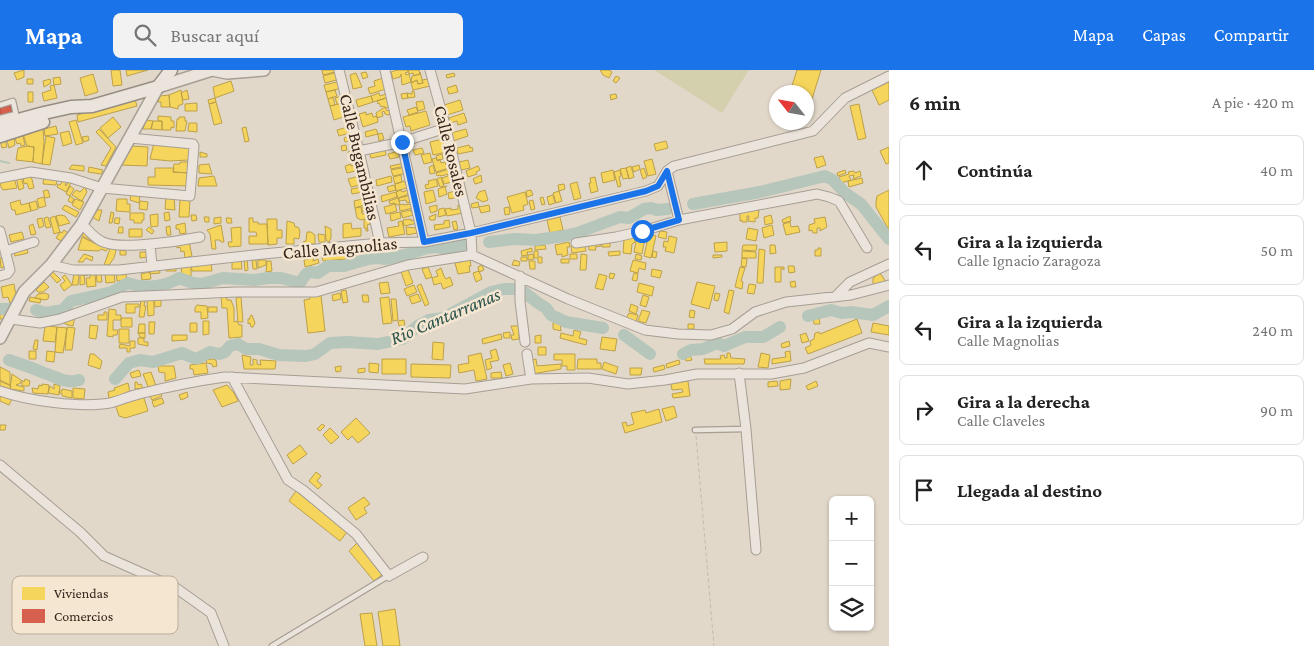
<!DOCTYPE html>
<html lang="es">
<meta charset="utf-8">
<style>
:root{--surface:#fff;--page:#f2f2f2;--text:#222;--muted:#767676;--line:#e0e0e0;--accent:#1a73e8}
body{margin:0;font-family:"Crimson Pro",serif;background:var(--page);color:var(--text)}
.controls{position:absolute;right:15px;bottom:15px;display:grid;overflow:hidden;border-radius:8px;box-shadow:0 1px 4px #0004}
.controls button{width:45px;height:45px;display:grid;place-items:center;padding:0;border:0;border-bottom:1px solid var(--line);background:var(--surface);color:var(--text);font:25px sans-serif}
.compass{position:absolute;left:769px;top:15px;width:45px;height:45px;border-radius:50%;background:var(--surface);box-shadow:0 1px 4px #0004;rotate:301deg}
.stop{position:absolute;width:15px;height:15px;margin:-11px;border:4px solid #1a73e8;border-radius:50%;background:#fff}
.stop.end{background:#1a73e8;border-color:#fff;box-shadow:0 1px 5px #0008}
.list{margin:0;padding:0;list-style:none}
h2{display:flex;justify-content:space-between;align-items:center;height:65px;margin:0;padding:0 20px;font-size:21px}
h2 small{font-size:16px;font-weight:400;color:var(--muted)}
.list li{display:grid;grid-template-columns:32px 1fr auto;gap:15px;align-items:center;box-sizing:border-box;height:70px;margin:0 10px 10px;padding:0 10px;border:1px solid var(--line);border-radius:8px}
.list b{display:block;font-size:19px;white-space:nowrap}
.list p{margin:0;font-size:16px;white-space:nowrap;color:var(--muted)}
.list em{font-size:16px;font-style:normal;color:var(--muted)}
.icon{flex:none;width:28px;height:28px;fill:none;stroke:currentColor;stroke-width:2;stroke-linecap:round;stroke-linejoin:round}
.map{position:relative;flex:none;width:889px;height:576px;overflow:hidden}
header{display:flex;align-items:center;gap:30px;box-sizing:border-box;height:70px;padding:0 25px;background:var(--accent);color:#fff}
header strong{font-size:24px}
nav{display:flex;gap:28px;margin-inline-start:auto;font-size:18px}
.search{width:350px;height:45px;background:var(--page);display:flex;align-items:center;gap:12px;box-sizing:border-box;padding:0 18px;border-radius:8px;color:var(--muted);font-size:19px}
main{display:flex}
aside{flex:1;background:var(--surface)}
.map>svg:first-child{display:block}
.green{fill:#d4d0ad}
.homes{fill:#f6d55c;stroke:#bca049}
.shops{fill:#d6604d;stroke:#a64f3f}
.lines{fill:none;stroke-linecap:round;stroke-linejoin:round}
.stream{stroke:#b6c6ba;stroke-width:2}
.river{stroke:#b6c6ba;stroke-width:12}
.service-casing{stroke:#a79e94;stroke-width:7}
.minor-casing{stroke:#a79e94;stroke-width:11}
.tertiary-casing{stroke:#a79e94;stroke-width:14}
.secondary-casing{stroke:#968d84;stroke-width:15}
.path{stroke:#c2bbb3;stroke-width:1;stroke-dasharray:4 2.5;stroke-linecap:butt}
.service{stroke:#eae4dc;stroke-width:4.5}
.minor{stroke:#eae4dc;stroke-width:9}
.tertiary{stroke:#eae4dc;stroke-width:11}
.secondary{stroke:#eae4dc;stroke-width:12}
.route{stroke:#1a73e8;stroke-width:6}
.labels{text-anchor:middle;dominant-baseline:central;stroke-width:5;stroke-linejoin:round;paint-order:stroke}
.street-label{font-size:18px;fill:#35261d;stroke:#f4e6d0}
.water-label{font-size:19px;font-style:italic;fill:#2c544d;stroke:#f4e6d0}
.key{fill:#f4e6d0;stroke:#bbac9a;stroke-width:1}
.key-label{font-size:14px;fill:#35261d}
</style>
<header>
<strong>Mapa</strong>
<div class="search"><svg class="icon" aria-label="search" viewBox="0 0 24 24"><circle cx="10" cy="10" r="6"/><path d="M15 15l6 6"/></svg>Buscar aquí</div>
<nav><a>Mapa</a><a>Capas</a><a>Compartir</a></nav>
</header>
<main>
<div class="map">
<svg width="889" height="576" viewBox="0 0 889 576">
<rect width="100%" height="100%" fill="#e2d8ca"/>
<path class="green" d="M654,0H749L722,43Z"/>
<path class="homes" d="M24,0V7L17,10L14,3Z
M111,0H120L122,15L113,16Z
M126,0H148L127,6Z
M322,0H339V1L323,5Z
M397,0H408V2L405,3L406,5L409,4L411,12L402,15L401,4L400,7L393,9L391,2Z
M408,0H419L420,4L414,6L413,3L409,4Z
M600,0H609L612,2L609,8L603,5Z
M797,0H821L807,45L806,22H790Z
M338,2L340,9L325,13L323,6Z
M366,2L368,7L363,9L361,3Z
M420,2L423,13L418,14L417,10L411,13L412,6L420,4Z
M356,3L362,17L353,19L350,5Z
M454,3L455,6L447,8L446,5Z
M93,4L98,22L85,26L80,8Z
M616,6L620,8L616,13L613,11Z
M60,7L61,14L54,15L53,8Z
M383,8L386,19L370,24L368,18L375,16L374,11Z
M27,9H33V14H27Z
M50,9L51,13L44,17L43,11Z
M428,9L430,16L413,20L411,13L417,10L418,14L423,13L422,10Z
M231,11L234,21L215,28L213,17Z
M341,11L342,18L326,22L324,15Z
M889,12V30L879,35L872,20Z
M54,15L57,28L44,31L42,23L51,20L50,16Z
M456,15L458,22L449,24L447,18Z
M181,20L183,34L178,36V39L170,37L169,25Z
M187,20L189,29L183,30L181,23Z
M335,20L337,26L328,29L326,22Z
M412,21H414L415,27L408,28L407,23L412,24Z
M28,22H33V32H28Z
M379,23L380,26L388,23L389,27L373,32L371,26Z
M407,23L408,28L402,29L401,24Z
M616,24L617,28L611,30L610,25Z
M169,25L170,37H161V32H158L160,26Z
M344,25L346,32L337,34L335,28Z
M371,26L373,32L358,37L356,30Z
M333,27L335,35L330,36L328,29Z
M389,27L392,36L386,38L383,36L381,37L379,33L378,34L377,31Z
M215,28L216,32L209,34L208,30Z
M135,29L137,36L78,52L77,45Z
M460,30L463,40L447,45L444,35Z
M423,31L425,39L418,41L416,32Z
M216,32L222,53L214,55L209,34Z
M197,33V41H185V34Z
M343,33L347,46L334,50L330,36Z
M859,34L866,68L858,70L850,36Z
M385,37L387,41L392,39L394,43L388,45L385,44L384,41L382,42L383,46L377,48L376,43Z
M416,37L418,42L409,45L407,40Z
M426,41L430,55L411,61L410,56L406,57L403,47Z
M366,42V45L372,43L373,47L377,46L378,52L363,57L359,44Z
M464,43L467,52L458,55L457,51L450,53L449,48Z
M158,46L171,47V51H174V58L171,57V60H162V51H158Z
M113,47L121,57L108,68L100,58Z
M179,47H185V51H187L185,61H176L177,49H179Z
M76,50L83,73L76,75L69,52Z
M146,50L153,51L151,59H143Z
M153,51H162V60L151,59Z
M189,53H197V62L188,61Z
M56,56L58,64L45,66L44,59Z
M351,56L353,62L339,66L337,60Z
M246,57L249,71L245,72L242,58Z
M43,58L44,72L42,94L33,92L34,77L27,76L23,64Z
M99,59L116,77L106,96L101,95L111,78L96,62Z
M376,59L378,64L366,67L365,62Z
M466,59L468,66L453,71L451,63Z
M69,61L72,73L63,76L60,63Z
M382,63L384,69L379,71L378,64Z
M23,66L25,75L21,76L20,73L17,74L15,68Z
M46,66L55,68L50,95L42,94Z
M88,66L89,70L84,72L82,67Z
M349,66L350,71L345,72L344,68Z
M14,68L15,75L9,78L7,71Z
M443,69L447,82L433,85L430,72Z
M5,70L7,77L2,78L0,71Z
M666,71L668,78L656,81L654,74Z
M154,73L191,76L189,90L170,91L150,89Z
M346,75L347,80L342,81L341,76Z
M469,75L470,78L472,77L473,81L458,84L457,78Z
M27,76L34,77L33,92L16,90L18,78Z
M131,76L148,77L147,96L120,95Z
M889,77V93L886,94L880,81Z
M357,78L359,83L350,87L348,82Z
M385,78L386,85L371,88L369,82Z
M422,78L424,83L415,85L413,80Z
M402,80L403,83L399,84V87L390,89L388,84Z
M200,82L207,84V87H200Z
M430,83L432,92L424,94L421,85Z
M442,84L443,89L437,90L436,86Z
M823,86L826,95L817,98L814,88Z
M436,88L437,91L440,90L441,93L445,92L446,95L448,94L449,98L436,102L432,89Z
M652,89L656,104L648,106L644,91Z
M468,90L470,98L461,100L459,92Z
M180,92H190V103L173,102L174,94H180Z
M405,93V96L391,99L390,96Z
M209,94L212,104L199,103V95Z
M351,94V96L362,94L363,99L347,103L345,96Z
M72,95L84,96V101L69,99Z
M433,95L435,103L430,104L429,97Z
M639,95L640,99L634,102L632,97Z
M478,96L480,100L476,102L477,104L468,107L466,101Z
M631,96L634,107L629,109L626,98Z
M89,97L103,100L101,104L88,102Z
M406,97L407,103L393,106L391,100Z
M155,98H174L173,102L190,103V116L148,115V107H155Z
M452,98L456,114L452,115V112L444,114L442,108L448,106V104L441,106L440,105L437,106L436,103Z
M626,98L629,108L623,109L620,99Z
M644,98L647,107L643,109L640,100Z
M613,100L615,110L603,113L601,103Z
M620,100L621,106L619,107L621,116L618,117L614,102Z
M845,100L846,103L838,106L837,103Z
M854,101L855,103L860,101L861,106L853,109L854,105L849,106L851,110L841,113L839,107L849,104L848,102Z
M31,105L34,118L29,119L27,113L24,114L23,107Z
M363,105L365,114L351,117L348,109Z
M401,105L402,112L395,114L393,107Z
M481,105L482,112L475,114L473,109Z
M21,106L24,118L19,120L16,107Z
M44,106L59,110L57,111L56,115L43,114Z
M214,106L217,116H198L199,108Z
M391,106L392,112L377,116L376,110Z
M65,107L68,109L65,115L66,116L70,110L72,111L66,122L57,117L58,114L60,115Z
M441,107L444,116L440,117L437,109Z
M595,107L598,121L591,123L589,113H591L590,108Z
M14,108L17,118L3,120L0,115L2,112Z
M862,108L863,113L849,117L848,111Z
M436,109L438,116L426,119L425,115L429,114L428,111Z
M404,111L405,113L409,112L410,117L396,121L395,114Z
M577,112L581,128L574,130L570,114Z
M564,114L565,119L559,121L558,115Z
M394,115L396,120L389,122L387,117Z
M70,116L74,119L70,126L66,124Z
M447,116L445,117L447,124L439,127L438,119Z
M85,117L87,122L82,131L72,125L76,120L80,122Z
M362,117L363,122L352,124L351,119Z
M411,119L412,123L398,128L396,122L401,120L402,122Z
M48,120L50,127L45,128L43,121Z
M433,120L436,131L426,134L424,122Z
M458,120L459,127L449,129L448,123Z
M485,120L488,130L483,132L476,128L479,122Z
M531,120L533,125L527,127L526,121Z
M889,120V160L876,137V132L877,126Z
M559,121L562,131L556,133L553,123Z
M396,122L397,127L382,132L381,126Z
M525,122L528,134L523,136L524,140L512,143L507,127Z
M131,123L140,124L139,133L130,130Z
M412,125L414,131L407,133L406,130L399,131V128Z
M553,125L555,133L549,135L547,127Z
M70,126L74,129L72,133L68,131Z
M44,127L46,136L39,138L37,129Z
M166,127L174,128L175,140L165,139Z
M543,127L545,134L542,135L540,128Z
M366,128L367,134L355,138L354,131Z
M398,128L400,134L396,135L395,133L390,134L389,131Z
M75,129L84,132L80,140L72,135Z
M117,129H127V134H130V142L116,141Z
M180,129H190L189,147H179Z
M20,130L21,135L29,133L31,141L16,145L15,140H12L10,133Z
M533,130L535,139L531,140L529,131Z
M36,131L38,139L31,141L29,133Z
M140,131L148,132L147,140L139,139Z
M478,132L479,137L472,138L471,134Z
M369,134V139L362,142V135Z
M395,134L397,141L386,144L384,137Z
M404,134V135L411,134L413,138L400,141L399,135Z
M65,135L79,142L76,147L62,139Z
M437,135V141L431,143L429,137Z
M458,135H461L463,143L447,146L445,139L451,138V140L458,139Z
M489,135L490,141L481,143L479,137Z
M361,137L362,144L371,142L373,147L361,150L357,148L355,138Z
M509,137L510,144L505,145L504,138Z
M444,138L446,145L438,147L439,139Z
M94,140H102L99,151L90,146Z
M411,140V142L415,141L417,144L403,148L401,142Z
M759,140L758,148H755V152L748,151L749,146H747V152H742V150L740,151V141Z
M111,142L114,143L112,153H109Z
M169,142L170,150L165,151L164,143Z
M400,142L401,148L391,151L390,144Z
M130,143H144V150H142V153H134V150H130Z
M158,144V156L151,157L150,145Z
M436,144L435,150H430L429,147Z
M61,145L65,146L70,153L59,156L56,146Z
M191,145H196L197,150L192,151Z
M771,145L773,153L765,155L764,147Z
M55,146L60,162L54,164L50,148Z
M790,146L791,151L783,153L782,150Z
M48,147L51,157L46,158L44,148Z
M204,147H209V152H205Z
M221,147V153L214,154V148Z
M560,147L563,160L550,163L547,150Z
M825,147L827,157L820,161V158H817V163H813L812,160L809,161V155L815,153L814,149Z
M42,148L44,156L39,158L37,149Z
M115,148H120L119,154L114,153Z
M226,148H231L232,153H227Z
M249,148H253V152H258V154H267L268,174H249V166H257L256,162H249Z
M267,149H277V160H282V168H277V174L268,175Z
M369,149L370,154L367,155L368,161H366V158H364V150Z
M411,149V151L418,149V153L404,156L403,150Z
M449,150L450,157L435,160L434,155L444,154V151Z
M287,151L294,153L295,157H298L300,161L299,169L294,168V174H286Z
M402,151L405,164L389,167L387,158L399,156L398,152Z
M456,151L458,159L454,160L452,152Z
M790,152L791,157L798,156L800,162L786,165L783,154Z
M185,153L186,163L180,164L179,159H176V155Z
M351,153L352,159L361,158V166L343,168V154Z
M33,154L36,164L31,165L29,156Z
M221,155L224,172H221L220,170H215L216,179H212L210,164L207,160Z
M772,155L774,165L764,168L762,158Z
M170,156L171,165H167L166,157Z
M325,156L331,159V168L329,172L326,170Z
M119,157H123V163H118Z
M149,157L154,161L152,164L146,160Z
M241,157V176L229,177L228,172H232L231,158Z
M406,157L417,158V163L407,165Z
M748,158L758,160L756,171L746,169Z
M129,159H142V167H129Z
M64,160L68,163L63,172L56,168L60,162L62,163Z
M660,161L667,162L666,169L658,167Z
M22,162L24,169L11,172L9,165Z
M84,162L92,167L91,171L81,165Z
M307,162H311L315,165V174H303V172L306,171Z
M318,164L325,165V172H319Z
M649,164L656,166L651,188L644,186Z
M637,166L645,168L642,184L634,182Z
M669,166L677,168L674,183L665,181L666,177H663L664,171L668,172Z
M82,167L94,173L111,176L106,181L101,179L99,181L78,180Z
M634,167L635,172L632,174L631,184L623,183L624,169Z
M600,170L601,176L595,177L596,180H589L588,172Z
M602,170H610V177H602Z
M189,171L192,186L185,188L184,181L181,182L180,177L177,178L176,173Z
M569,172L570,177H567L568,185L562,187V184L557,185L555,175Z
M727,172V181L715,182L714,173Z
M584,173L586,181L572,183L571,176Z
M545,175L546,179L535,180V176Z
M743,175H757L756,181L742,180Z
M770,175H775L776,183L770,184Z
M26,176L28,183L15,186L13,179Z
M111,176L117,177L114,188L109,195H104Z
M532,178V182H527L528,185L522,186L521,181Z
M818,178H821V186H815V180H818Z
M759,179L765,180L763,213H757Z
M120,180L126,181V185H120Z
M534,181H538V187H542V193H538V188H534Z
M620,181V185L609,186L608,182Z
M653,181L657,182L656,188L652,187Z
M742,181L756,182V188H742Z
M140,182H148V187L140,188Z
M355,183L358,188L323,191L322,186Z
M84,184L93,187L92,191L86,188L83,192H78Z
M533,184L534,189L528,190V185Z
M570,184H577V189H570Z
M581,184L587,185L586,200H580Z
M636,184L642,186L641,190L635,189Z
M713,185H722V187L713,188Z
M5,187L8,196L1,198L0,188Z
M309,187H314L313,191L318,189L319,193L305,197L304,190L309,189Z
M521,187H527V191H521Z
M247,188L248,200L245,201L244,189Z
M742,188L747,189L746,197L741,196Z
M232,189H241L242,199H232Z
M561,189H569V193H561Z
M252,190H256L257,199H253Z
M258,190H266V195L258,198Z
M470,190L471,196H469L470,202L458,204L455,193Z
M514,190L520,192L519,196L512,195Z
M633,190L646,193L645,200L639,198L638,203L630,201Z
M267,191H271L272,201L266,202Z
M529,191H535V199H530Z
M211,192L212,201H192L191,193Z
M191,193V206L182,207L181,196Z
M176,194V201H166V195Z
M482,195L484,200L479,202L478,197Z
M159,196L160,203L150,204L149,198Z
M788,196H794L795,202L789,203Z
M407,197L413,213L406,216L400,199Z
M428,197L432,207L426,209L422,199Z
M740,197L745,198L741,211L743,212L742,219L735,217Z
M775,197H784V200L781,198V212H775Z
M441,198L444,206L446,209L450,207L453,215L443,219L441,213L434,215L432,208L438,206L436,201Z
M652,199L662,201L660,208L651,206Z
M479,201L482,209L476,212L473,203Z
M53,202L61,210L57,213L50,205Z
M96,202H101L102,212H97Z
M116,202H122V205L126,204L127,210L117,211Z
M150,202L151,209L142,210L141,204Z
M114,203L115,212L106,213L105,204Z
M610,203L615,204L613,209L609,208Z
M634,203L638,204L637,211L632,210Z
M880,203L886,212L873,215V208Z
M74,204L79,205L78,215H72Z
M95,204L96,216L87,217L86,208H90V205Z
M599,204L607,206L603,220L595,218Z
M65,205L72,215L64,221L60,215L65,211L62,207Z
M80,205H88L84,206L85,214L80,215Z
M795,211L796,217H791L790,212Z
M44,212L49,217L43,222H38L36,220Z
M388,212L390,223L381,224L379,213Z
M697,212L715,216L709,239L691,234Z
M639,213L654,217L652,226L637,222Z
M14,214L17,232L10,233L8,227L3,228L1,217Z
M421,214L429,234L425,236L417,216Z
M749,214L756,215L754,224L747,223Z
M414,215L417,222L407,226L404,219Z
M346,220L348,232L343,233L341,221Z
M729,220L734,221L729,244L724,242Z
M45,223L49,225L48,229L45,230L35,228L38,224Z
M340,223L341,229L333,231L332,225Z
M715,223L720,224L718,231L714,230Z
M309,224L321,225L325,261L308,263L304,230L310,229Z
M418,224L421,231L412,234L409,227Z
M221,225H226L227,230H231L234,238V252L237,251L239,255H242V267L229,268L227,238H222Z
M362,225H368L369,232H363Z
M643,225L649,227L646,237L640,235Z
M30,227L41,229L40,233L29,231Z
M241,227L243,252H238L236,228Z
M389,227L392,253L383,254L380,228Z
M154,229H161V236L155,237Z
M154,229V245L148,246L147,230Z
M391,229H396L398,250L393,251Z
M141,230H145L144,236H146L144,247H139Z
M126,234H139V237H135V243H126Z
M631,234L638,237L636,244L629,241Z
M197,235L207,236L208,248L201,249V242H195V238Z
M208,237H217V242H208Z
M109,239L116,240V245H121V250H113V260H118L117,265H113V267L107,266Z
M642,240L650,242L646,253L638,251Z
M690,240L695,241L694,248L689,247Z
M104,242H107V250H98V245H104Z
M0,243H7V249H0Z
M629,243L638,245L636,252L626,249Z
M252,245L255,253L253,257H251L250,253L248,254V249H250V246Z
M75,246L73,256L65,254L64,251H68L70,247Z
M819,246L820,254H814L813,247Z
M121,248H132V257H121Z
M857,249L862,263L808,284L805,278L811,275L810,271L814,269L815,263L819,262L820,264Z
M404,250L405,255L399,256L398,251Z
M203,251H209V264L203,265Z
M149,252H155L154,264H149Z
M560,252L561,261L553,259V253Z
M190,253H197V262H190Z
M873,253L889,256V265L871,262Z
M139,254H145V263H138Z
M688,254H694V259H688Z
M90,255L98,256L96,269L89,268Z
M45,256L57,257L55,272L43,271Z
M511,256H519V269L512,270L511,265H514Z
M57,257L67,258L63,283L55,282Z
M67,257L75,258L72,280H65Z
M119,259H129V273H119Z
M574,260L581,262L579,268L587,270L586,275L560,268L561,263L573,266Z
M510,262V268H504L503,263Z
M138,263H145V268L140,267Z
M806,263L809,271L802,273L800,265Z
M501,264L502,269L483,274L482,269Z
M172,265H187V270L172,271Z
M541,265V273H535V266Z
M602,267L617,269L615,281L600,279Z
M138,268H144V272H148V276L138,274Z
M35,270H38L37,280L33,279Z
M130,271H135V278H130V282H127V278H119L120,274L130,276Z
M789,271L790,276L782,278L781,274Z
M433,272L444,273L443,290L432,289Z
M538,277H546V285H538Z
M496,279L499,290L490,292L492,298L487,300L485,290L492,288L490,281Z
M29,281H36V289H29Z
M47,281L55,282L54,292L46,291Z
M790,281L791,291L772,294V289L786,287L785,282Z
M481,283L487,309L476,311L474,300L459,303L458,295L469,293L468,286Z
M727,283H730L731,288L745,289L744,294H705L704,289H721L720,286L724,285L725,288H727Z
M761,283L770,285L768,298L758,297Z
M90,284H94L102,291L100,299L88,295Z
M554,284H575V300H567V296H562V290H554Z
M242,285L251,287L250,295H253V289L257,290V294L261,295L260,290L276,291L275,299H244Z
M690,285L692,290L686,291L685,286Z
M212,289L216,290L217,296L213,297L212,294L207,293L206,290Z
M382,289H406V304H382Z
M536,289L537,296L561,294V299L532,304V290Z
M578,289H597V293H601V299H577Z
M679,290L680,294L667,298L666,294Z
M604,292L618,297L616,304L602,299Z
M206,293L208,303L194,305L193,299H190V295Z
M369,293L379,294L378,303L369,302Z
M510,293L513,304L506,306L503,295Z
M411,294L451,295L450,308L411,307Z
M664,295L665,299L654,302L653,298Z
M158,296H174L176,308L165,311V303L159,302Z
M341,296V301L336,302L335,297Z
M0,297L10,302V315L0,310Z
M365,298V302L358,303V299Z
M630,298H642L641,305H630Z
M139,300L141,306L132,308L130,303Z
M151,302L156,316L149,319L143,304Z
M501,302L502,308H491V303Z
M12,304L21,310V313L16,315L24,317V321L10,319Z
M25,309L30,311L29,316H22V310L24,312Z
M791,309L790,319L780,320V311Z
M0,311L11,316L10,319L0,316Z
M688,311L690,326L673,328L672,324L683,322L682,319L672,320L671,314Z
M777,311L778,316L768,317V312Z
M816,311L818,316L808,320L806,316Z
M135,312H137L138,315L141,314L143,318L135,319Z
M128,313L130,322L118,328L117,326L109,328L108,322L115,320L114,318Z
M42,314L49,315L48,324L33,323L32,318L38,319L39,315L42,316Z
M54,314L60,316L59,325L48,323L50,316L54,319Z
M227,315L234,323L238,331L222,337L213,320Z
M73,318L85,319L84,329L73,328Z
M62,319L72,321V328L62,326V323H59V321H62Z
M160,322L162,326L152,330L150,326Z
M187,322L188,327L181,330L179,325Z
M0,324L12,329L9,335L0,331Z
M143,325L148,341L125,348L119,346L115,334Z
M162,328L164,333L154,337L152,331Z
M674,336L677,347L666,351L662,339Z
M659,339L662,352L625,363L622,353L626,352L627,356L634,354L631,343L645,340L646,343Z
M356,348L370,363L358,373L352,366L348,370L341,362Z
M322,354L325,356L320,361L317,359Z
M0,355H6L5,360H0Z
M330,358L339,367L331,374L323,365Z
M300,375L307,384L293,394L287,385Z
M316,402L321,406L317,411L322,415L318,419L309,411Z
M296,421L347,462L340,471L289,431Z
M364,427L370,434L364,438L367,443L356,450L348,438Z
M357,473L383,504L374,511L349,481Z
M395,539L400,576H383L378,542Z
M372,543L377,576H365L360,544Z"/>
<path class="shops" d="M10,35L12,43L0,46V38Z"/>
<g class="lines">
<path class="stream" d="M0,91L9,93"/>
<path class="river" d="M693,134L760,122L825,106L833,110L845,123L861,134L889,169
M489,172L515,169L536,170L564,166L577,163L620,147L629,148L644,139L651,138L657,140L668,139
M0,239H10
M36,240L46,243L63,240L71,231L112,222L128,213C144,219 165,217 179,208L193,213L202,214L223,208L255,210L268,208H281L300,213L306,204L311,202L318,203L328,196H344L368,189L377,188L386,189L408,184L427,178L436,177L448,179L466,174
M808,246L831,240L842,243L851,242L873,245L889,236
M624,265L650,284
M683,284L691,280L703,279L717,273L724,276L745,267H763L780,257
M9,290C21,294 33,298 44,303C57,307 65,314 79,310
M115,309L129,293L140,290L153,292L182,283C198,290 193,291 210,282L219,284L225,282L230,276L238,274L246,279H259L279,285L306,286L315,284L330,273L347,272L378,274L402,269L419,255L429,250L443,248L491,222L504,219H516L524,222L538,233L546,238L551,245L566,252L603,258"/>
<g class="service-casing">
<path id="service" d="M0,35L13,31L16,44
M0,48L16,44L17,48
M695,360L746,359
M272,576L388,506"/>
</g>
<g class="minor-casing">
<path id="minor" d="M339,0L359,81L380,173
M385,0L424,172
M430,0L446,58L471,163L472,185L568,229L645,260L678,264L711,265L732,259L755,242L786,232L851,225L889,215
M359,81L402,72L446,58
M667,101L679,150
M0,108L31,102L71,108L102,118L190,126L194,76L193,74L130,68
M82,154C88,160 95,169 103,172C121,180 180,171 200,167
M0,161L10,200L7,204L0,206
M576,173L616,167L643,161L679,150L817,124L829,127L839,131L867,178
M150,174L152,195
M5,181L34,172
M51,195L73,200H119L263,184L380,173L424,172L471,163L646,121L658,116L667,101L674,96L813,61L845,28L889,6
M520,206V231L525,272
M835,227L850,212L889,194
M11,249L40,253L60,249L122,227L236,222H316L408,195L472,185
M527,284L531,309
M739,303L746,359L756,480
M232,307L288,410L303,420L356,464L389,506L423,487
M0,321C27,331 81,338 110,333C119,331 129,326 139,324C167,317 196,311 225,307L465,319L531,309L588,308L628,314L665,310L697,304H771L804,298L869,273L889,277
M0,395L80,462L104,486L176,518L211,543L224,576"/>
</g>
<g class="tertiary-casing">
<path id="tertiary" d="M0,268L24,222L51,195L82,154L158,17L212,0L227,3L264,0"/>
</g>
<g class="secondary-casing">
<path id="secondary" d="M0,55L44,43L71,37L92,36L158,17L171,0
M0,66L43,52"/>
</g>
<path class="path" d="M696,366L714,576"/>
<use href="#service" class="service"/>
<use href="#minor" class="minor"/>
<use href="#tertiary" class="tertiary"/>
<use href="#secondary" class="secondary"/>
</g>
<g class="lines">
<path class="route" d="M402,72L424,172L471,163L646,121L658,116L667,101L679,150L642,161"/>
</g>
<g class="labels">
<g class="street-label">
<text transform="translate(451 81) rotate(76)">Calle Rosales</text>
<text transform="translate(360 87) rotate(77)">Calle Bugambilias</text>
<text transform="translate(340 178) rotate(-5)">Calle Magnolias</text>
</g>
<g class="water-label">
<text transform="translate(445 246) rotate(-23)">Rio Cantarranas</text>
</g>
</g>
<rect x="12" y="506" width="166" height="58" rx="8" class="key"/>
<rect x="22" y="517" width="23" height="13" fill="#f6d55c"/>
<rect x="22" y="539" width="23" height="14" fill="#d6604d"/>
<g class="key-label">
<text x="54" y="528">Viviendas</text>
<text x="54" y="551">Comercios</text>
</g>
</svg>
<div class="controls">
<button>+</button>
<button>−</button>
<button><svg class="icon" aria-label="layers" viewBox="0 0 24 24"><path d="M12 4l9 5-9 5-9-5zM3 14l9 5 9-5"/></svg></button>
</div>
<svg class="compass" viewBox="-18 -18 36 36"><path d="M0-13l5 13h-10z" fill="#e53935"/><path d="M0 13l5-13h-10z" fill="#767676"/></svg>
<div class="stop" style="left:642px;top:161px"></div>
<div class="stop end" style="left:402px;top:72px"></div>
</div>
<aside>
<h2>6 min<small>A pie · 420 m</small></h2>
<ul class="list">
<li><svg class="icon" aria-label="ahead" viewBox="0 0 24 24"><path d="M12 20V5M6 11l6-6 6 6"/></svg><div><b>Continúa</b></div><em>40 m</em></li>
<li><svg class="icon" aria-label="left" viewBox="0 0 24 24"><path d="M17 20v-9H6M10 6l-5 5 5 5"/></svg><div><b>Gira a la izquierda</b><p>Calle Ignacio Zaragoza</p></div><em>50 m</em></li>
<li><svg class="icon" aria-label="left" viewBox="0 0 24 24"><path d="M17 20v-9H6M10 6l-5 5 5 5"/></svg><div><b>Gira a la izquierda</b><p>Calle Magnolias</p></div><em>240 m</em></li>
<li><svg class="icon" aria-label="right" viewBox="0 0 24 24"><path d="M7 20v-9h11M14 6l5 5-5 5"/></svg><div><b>Gira a la derecha</b><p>Calle Claveles</p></div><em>90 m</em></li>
<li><svg class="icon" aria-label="arrive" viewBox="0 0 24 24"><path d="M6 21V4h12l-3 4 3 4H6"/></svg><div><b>Llegada al destino</b></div></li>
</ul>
</aside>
</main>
